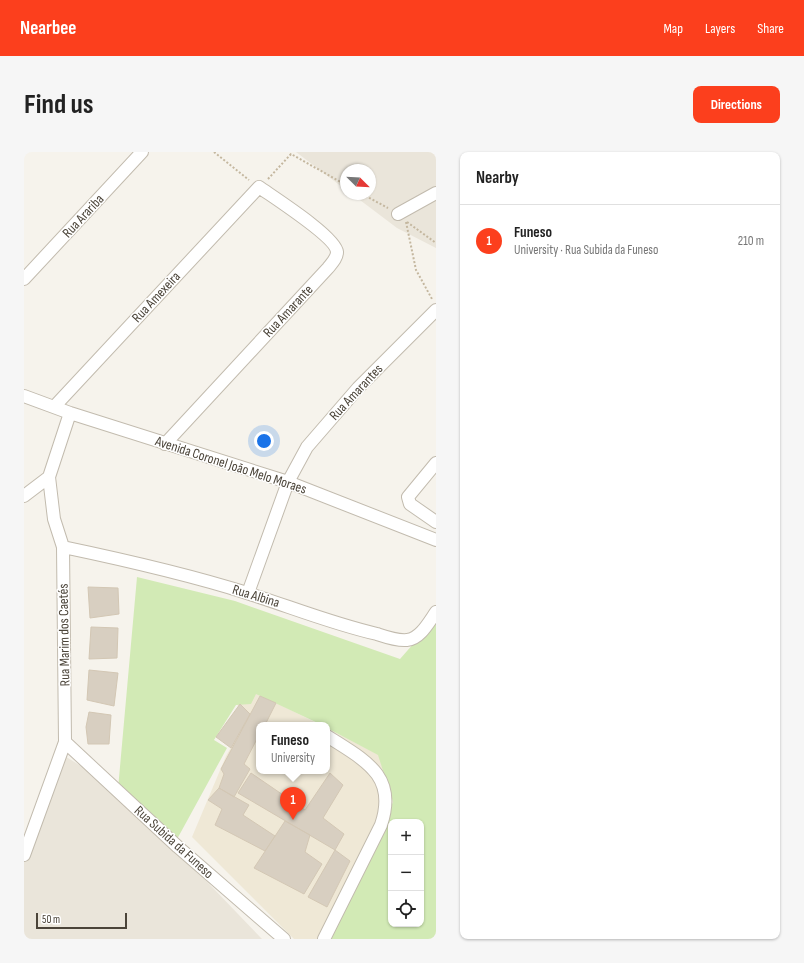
<!DOCTYPE html>
<meta charset="utf-8">
<style>
:root{--surface:#fff;--page:#f6f6f6;--text:#222;--muted:#767676;--line:#e0e0e0;--accent:#fc3f1d}
body{margin:0;font-family:"Sofia Sans Condensed",sans-serif;background:var(--page);color:var(--text)}
.controls{position:absolute;right:12px;bottom:12px;display:grid;overflow:hidden;border-radius:8px;box-shadow:0 1px 3px #0004}
.controls button{width:36px;height:36px;display:grid;place-items:center;padding:0;border:0;border-bottom:1px solid var(--line);background:var(--surface);color:var(--text);font:20px sans-serif}
.compass{position:absolute;left:316px;top:12px;width:36px;height:36px;border-radius:50%;background:var(--surface);box-shadow:0 1px 3px #0004;rotate:114deg}
.scale{position:absolute;left:12px;bottom:10px;width:91px;box-sizing:border-box;padding-left:4px;border:2px solid #4b4439;border-top:0;font-size:11px;line-height:14px;white-space:nowrap;color:#4b4439;-webkit-text-stroke:3px #fff;paint-order:stroke}
.you{position:absolute;left:240px;top:289px;width:14px;height:14px;margin:-10px;border:3px solid #fff;border-radius:50%;background:#1a73e8;box-shadow:0 0 0 6px #1a73e833}
.badge{display:grid;place-items:center;width:26px;height:26px;border-radius:50%;background:var(--accent);color:#fff;font-size:13px;font-weight:700}
.pin{position:absolute;translate:-50% -33px;filter:drop-shadow(0 1px 2px #0008)}
.pin::after{content:'';position:absolute;top:21px;width:14px;height:12px;background:inherit;clip-path:polygon(0 0,100% 0,50% 100%)}
.popup{position:absolute;left:232px;top:570px;width:74px;height:52px;box-sizing:border-box;display:grid;place-content:center;border-radius:8px;background:var(--surface);filter:drop-shadow(0 1px 3px #0005);font-size:13px;white-space:nowrap;color:var(--muted)}
.popup b{font-size:15px;color:var(--text)}
.popup::after{content:'';position:absolute;left:50%;top:100%;margin-left:-8px;border:8px solid transparent;border-top-color:var(--surface)}
.list{margin:0;padding:0;list-style:none}
h2{display:flex;justify-content:space-between;align-items:center;height:52px;margin:0;padding:0 16px;font-size:17px}
h2 small{font-size:13px;font-weight:400;color:var(--muted)}
.list li{display:grid;grid-template-columns:26px 1fr auto;gap:12px;align-items:center;box-sizing:border-box;height:72px;padding:0 16px;border-top:1px solid var(--line)}
.list b{display:block;font-size:15px;white-space:nowrap}
.list p{margin:0;font-size:13px;white-space:nowrap;color:var(--muted)}
.list em{font-size:13px;font-style:normal;color:var(--muted)}
.icon{flex:none;width:22px;height:22px;fill:none;stroke:currentColor;stroke-width:2;stroke-linecap:round;stroke-linejoin:round}
.map{position:relative;flex:none;width:412px;height:787px;overflow:hidden;border-radius:8px}
header{display:flex;align-items:center;gap:24px;box-sizing:border-box;height:56px;padding:0 20px;background:var(--accent);color:#fff}
header strong{font-size:19px}
nav{display:flex;gap:22px;margin-inline-start:auto;font-size:14px}
.intro{display:flex;align-items:center;justify-content:space-between;box-sizing:border-box;height:96px;padding:0 24px}
h1{margin:0;font-size:28px}
.button{padding:10px 18px;border-radius:8px;background:var(--accent);color:#fff;font-size:14px;font-weight:700}
main{display:flex;gap:24px;padding:0 24px}
aside{flex:1;background:var(--surface);border-radius:8px;box-shadow:0 1px 3px #0004}
.map>svg:first-child{display:block}
.residential{fill:#eae5da}
.education{fill:#efe8d6}
.green{fill:#d2eab5;fill-rule:evenodd}
.building{fill:#d8cfc1;stroke:#d3c7b4}
.lines{fill:none;stroke-linecap:round;stroke-linejoin:round}
.minor-casing{stroke:#c2bbae;stroke-width:14}
.path{stroke:#c4b79f;stroke-width:2;stroke-dasharray:2 2;stroke-linecap:butt}
.minor{stroke:#fff;stroke-width:12}
.labels{text-anchor:middle;dominant-baseline:central;stroke-width:3;stroke-linejoin:round;paint-order:stroke}
.street-label{font-size:14px;fill:#4b4439;stroke:#fff}
</style>
<header>
<strong>Nearbee</strong>
<nav><a>Map</a><a>Layers</a><a>Share</a></nav>
</header>
<div class="intro"><h1>Find us</h1><a class="button">Directions</a></div>
<main>
<div class="map">
<svg width="412" height="787" viewBox="0 0 412 787">
<rect width="100%" height="100%" fill="#f6f3ec"/>
<path class="residential" d="M272,0H412V96L373,76L328,42H346V18H322V38Z
M31,598L94,637L238,787H0V692Z"/>
<path class="education" d="M232,541L297,573H235V619H303V576L355,603L369,650L304,787H270L168,685L202,604L226,563L212,552Z"/>
<path class="green" d="M113,425L211,449L376,507L412,466V787H303L369,650L354,603L303,576V573H298L232,542L227,552L212,553L190,588L203,596L152,689L94,637ZM367,670H397V772H367Z"/>
<path class="building" d="M64,435L94,436L95,462L66,466Z
M67,475L94,476L93,506L65,507Z
M65,518L94,521L90,554L63,548Z
M236,544L252,551L241,573H235V583L220,612L226,617L210,645L195,636L200,622L197,617Z
M216,552L226,562L207,596L192,585Z
M65,560L87,563L85,592H64L62,575Z
M227,621L281,658L306,621L319,633L299,666L320,682L311,698L214,641Z
M195,636L225,653L219,663L251,684L241,699L191,673L198,657L184,648Z
M261,669L286,683L281,700L298,712L280,742L230,716Z
M311,698L326,709L303,755L284,745Z"/>
<g class="lines">
<g class="minor-casing">
<path id="minor" d="M374,62L412,41
M0,127L118,0
M0,244L46,261L264,330L412,388
M30,255L235,35C249,45 312,85 313,100C313,106 308,111 304,116L141,292
M412,311L384,345L386,352L412,370
M0,344L25,325
M39,395C101,408 163,422 223,441C267,455 309,472 353,482C362,485 373,489 383,488C396,487 405,470 412,460
M224,441L264,330L283,295L334,236L412,158
M41,590L154,695L260,787
M0,703L41,590L39,395L30,367L25,325L46,261
M300,787L357,673C374,623 340,608 303,584"/>
</g>
<path class="path" d="M190,0L225,28
M244,27L267,2L322,33
M338,42L364,56
M382,70L392,118L408,147
M383,70L412,91"/>
<use href="#minor" class="minor"/>
</g>
<g class="labels">
<g class="street-label">
<text transform="translate(59 64) rotate(-47)">Rua Arariba</text>
<text transform="translate(132 145) rotate(-47)">Rua Amexeira</text>
<text transform="translate(264 159) rotate(-47)">Rua Amarante</text>
<text transform="translate(332 240) rotate(-47)">Rua Amarantes</text>
<text transform="translate(207 313) rotate(18)">Avenida Coronel João Melo Moraes</text>
<text transform="translate(232 444) rotate(17)">Rua Albina</text>
<text transform="translate(40 483) rotate(-91)">Rua Marim dos Caetés</text>
<text transform="translate(150 690) rotate(42)">Rua Subida da Funeso</text>
</g>
</g>
</svg>
<div class="controls">
<button>+</button>
<button>−</button>
<button><svg class="icon" aria-label="locate" viewBox="0 0 24 24"><circle cx="12" cy="12" r="6"/><path d="M12 2v4M12 18v4M2 12h4M18 12h4"/></svg></button>
</div>
<svg class="compass" viewBox="-18 -18 36 36"><path d="M0-13l5 13h-10z" fill="#e53935"/><path d="M0 13l5-13h-10z" fill="#767676"/></svg>
<div class="scale">50 m</div>
<div class="you"></div>
<div class="pin badge" style="left:269px;top:668px">1</div>
<div class="popup"><b>Funeso</b>University</div>
</div>
<aside>
<h2>Nearby<small></small></h2>
<ul class="list">
<li><span class="badge">1</span><div><b>Funeso</b><p>University · Rua Subida da Funeso</p></div><em>210 m</em></li>
</ul>
</aside>
</main>
